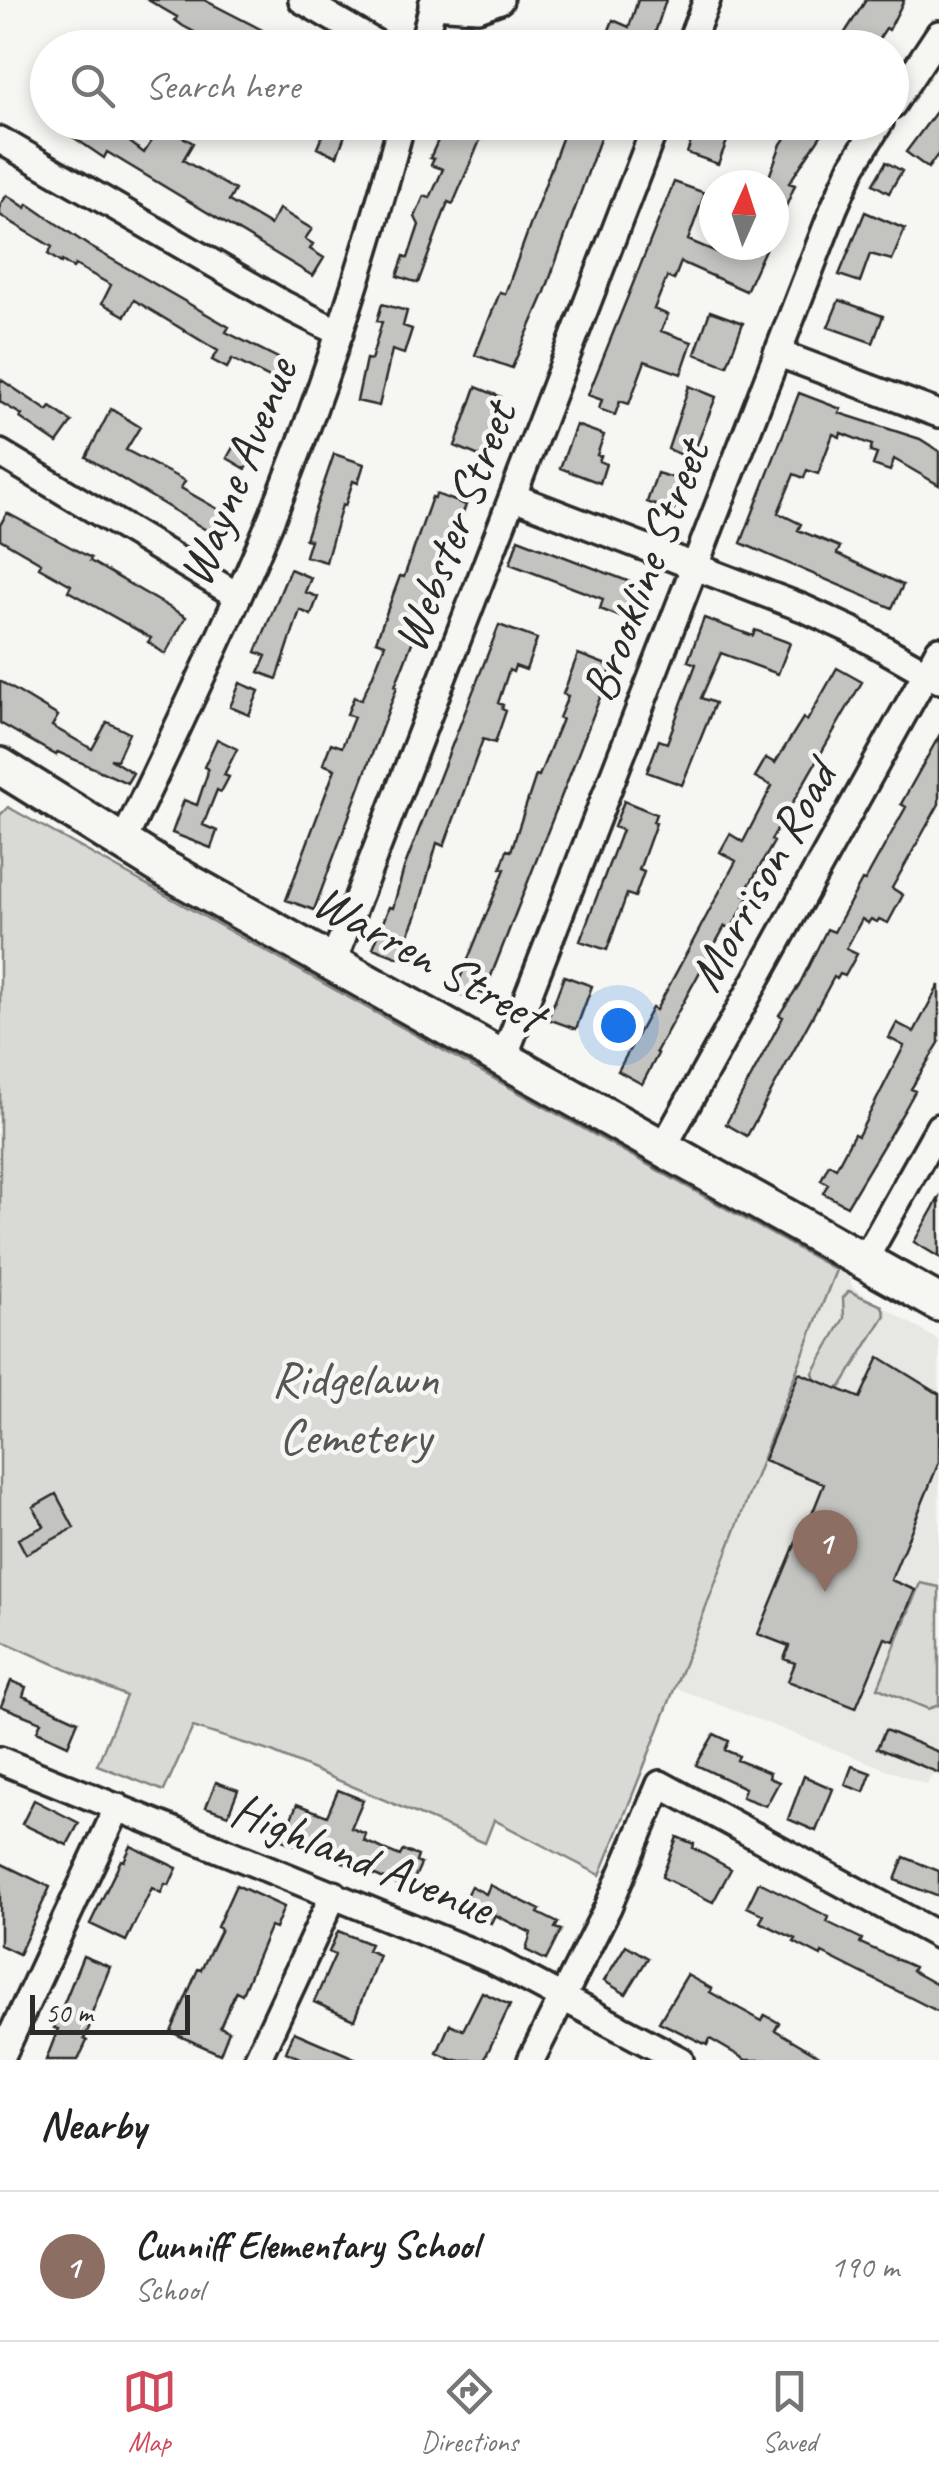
<!DOCTYPE html>
<style>
:root{--surface:#fff;--page:#f2f2f2;--text:#222;--muted:#767676;--line:#e0e0e0;--accent:#d1495b}
body{margin:0;font-family:Caveat,sans-serif;background:var(--page);color:var(--text)}
.compass{position:absolute;left:699px;top:170px;width:90px;height:90px;border-radius:50%;background:var(--surface);box-shadow:0 5px 15px #0003;rotate:3deg}
.scale{position:absolute;left:30px;bottom:25px;width:160px;box-sizing:border-box;padding-left:10px;border:5px solid #2b2b2b;border-top:0;font-size:28px;line-height:35px;white-space:nowrap;color:#2b2b2b;-webkit-text-stroke:8px #f6f6f2;paint-order:stroke}
.you{position:absolute;left:618px;top:1025px;width:35px;height:35px;margin:-25px;border:8px solid #fff;border-radius:50%;background:#1a73e8;box-shadow:0 0 0 15px #1a73e833}
.badge{display:grid;place-items:center;width:65px;height:65px;border-radius:50%;background:var(--accent);color:#fff;font-size:32px;font-weight:700}
.pin{position:absolute;translate:-50% -82px;filter:drop-shadow(0 2px 5px #0008)}
.pin::after{content:'';position:absolute;top:52px;width:35px;height:30px;background:inherit;clip-path:polygon(0 0,100% 0,50% 100%)}
.list{margin:0;padding:0;list-style:none}
h2{display:flex;justify-content:space-between;align-items:center;height:130px;margin:0;padding:0 40px;font-size:42px}
h2 small{font-size:32px;font-weight:400;color:var(--muted)}
.list li{display:grid;grid-template-columns:65px 1fr auto;gap:30px;align-items:center;box-sizing:border-box;height:150px;padding:0 40px;border-top:2px solid var(--line)}
.list b{display:block;font-size:38px;white-space:nowrap}
.list p{margin:0;font-size:32px;white-space:nowrap;color:var(--muted)}
.list em{font-size:32px;font-style:normal;color:var(--muted)}
.icon{flex:none;width:55px;height:55px;fill:none;stroke:currentColor;stroke-width:2;stroke-linecap:round;stroke-linejoin:round}
.map{position:relative;flex:none;width:939px;height:2060px;overflow:hidden}
.search{position:absolute;background:var(--surface);box-shadow:0 5px 15px #0003;left:30px;right:30px;top:30px;height:110px;display:flex;align-items:center;gap:25px;box-sizing:border-box;padding:0 35px;border-radius:55px;color:var(--muted);font-size:38px}
.sheet{height:280px;background:var(--surface)}
nav{display:flex;justify-content:space-around;align-items:center;box-sizing:border-box;height:140px;border-top:2px solid var(--line);background:var(--surface);font-size:28px;color:var(--muted)}
nav a{display:grid;justify-items:center;gap:5px}
nav .on{color:var(--accent)}
.map>svg:first-child{display:block}
.built{fill:#e7e7e3}
.green{fill:#d9d9d5;stroke:#828280;stroke-width:2.5}
.building{fill:#c3c3c0;stroke:#2b2b2b;stroke-width:2.5}
.lines{fill:none;stroke-linecap:round;stroke-linejoin:round}
.street-casing{stroke:#2b2b2b;stroke-width:32}
.secondary-casing{stroke:#2b2b2b;stroke-width:42}
.street{stroke:#f6f6f2;stroke-width:25}
.secondary{stroke:#f6f6f2;stroke-width:35}
.labels{text-anchor:middle;dominant-baseline:central;stroke-width:9;stroke-linejoin:round;paint-order:stroke}
.street-label{font-size:50px;fill:#2b2b2b;stroke:#f6f6f2}
.park-label{font-size:50px;fill:#565656;stroke:#f6f6f2}
</style>
<div class="map">
<svg width="939" height="2060" viewBox="0 0 939 2060">
<rect width="100%" height="100%" fill="#f6f6f2"/>
<filter id="ink" filterUnits="userSpaceOnUse"><feTurbulence type="fractalNoise" baseFrequency=".01" numOctaves="2"/><feDisplacementMap in="SourceGraphic" scale="20" xChannelSelector="R" yChannelSelector="G"/><feConvolveMatrix kernelMatrix="1 2 1 2 8 2 1 2 1" color-interpolation-filters="sRGB"/></filter>
<g filter="url(#ink)">
<path class="built" d="M836,1270L849,1277L853,1288L939,1341V1776L932,1774L927,1785L676,1688L746,1496Z"/>
<path class="green" d="M8,807L836,1270C756,1471 683,1675 600,1875L494,1820L485,1843L272,1752L193,1727L164,1791L97,1765L126,1696L0,1640V815Z
M849,1291L882,1306L885,1315L841,1387L834,1389L815,1380L813,1373L844,1318L843,1298Z
M920,1583L939,1587V1705L928,1709L878,1688Z"/>
<path class="building" d="M148,0H204L270,34L263,48H225L183,26L175,20L177,17Z
M638,0H666L650,48H613L616,41L606,38L613,20L629,27Z
M866,0H904L889,30L886,28L873,48H835Z
M939,108V153L928,168L906,152Z
M51,122H124L118,133L144,153L162,125L193,143L183,160L235,190L229,201L270,225L279,209L312,229L305,239L313,244L310,249L324,258L313,276L107,152L104,158Z
M290,122H350L337,156L317,148L322,136Z
M568,122H606L545,292L512,368L475,355L500,292L505,294Z
M698,122H708L731,131L718,164L687,153Z
M796,122H830L789,183L795,185L774,235V185H766L781,144Z
M452,127L481,138L453,204L448,202L418,283L397,276L404,256L408,258L419,225L415,217L424,196L430,198L443,169L431,165L434,159L430,158L440,136L447,140Z
M886,162L902,171L889,193L873,184Z
M674,182L705,193L688,240L726,256L731,245H767L746,291L681,262L674,280L667,277L654,309L668,315L661,331L692,342L681,374L645,361L629,404L620,401L615,415L599,409L602,400L588,395Z
M7,195L26,208L28,204L89,246L229,327L226,332L286,362L276,381L232,359L227,368L212,360L218,351L134,300L125,316L102,303L111,285L75,265L73,268L62,261L61,263L48,254L52,247L0,215V205Z
M865,212L905,229L892,260L870,254L860,282L839,275Z
M839,300L883,316L873,343L828,327Z
M382,304L407,311L403,326L412,329L404,354L392,350L379,406L357,401L366,359L371,360L382,322L377,321Z
M710,311L743,323L727,366L695,354Z
M0,379L48,411L51,407L72,422L57,443L20,418L22,415L0,402Z
M689,386L716,397L691,459L668,449Z
M476,387L501,397L494,417L499,419L484,458L455,446Z
M799,393L841,409L839,413L920,439L939,451V485L894,459L890,471L873,465L877,454L870,452L872,445L841,433L840,437L833,434L818,474L807,470L804,478L794,474L778,513L801,524L798,530L840,547L837,554L903,585L892,608L741,543Z
M111,409L140,427L126,450L185,481L181,488L235,519L225,537L218,532L216,536L86,457Z
M576,425L604,435L597,455L601,456L599,461L606,464L600,483L560,468Z
M236,442L255,453L246,469L227,458Z
M334,454L364,464L358,483L353,481L345,506L342,505L326,562L305,556L310,540L305,539Z
M657,473L685,481L673,512L647,502Z
M436,494L466,505L395,686L397,687L314,910L286,900L335,769L323,764L331,743L342,747L354,717L347,714L354,697L361,700L372,677L385,644L376,641L400,576L404,577L432,497L435,498Z
M7,513L91,558L90,561L186,617L165,654L148,642L151,638L68,591L71,585L39,567L41,563L0,539V525Z
M518,539L651,590L639,624L600,609L603,599L510,564Z
M290,569L311,578L305,592L318,597L311,615L300,610L277,679L259,672L266,656L256,652Z
M704,618L753,636L755,630L790,643L778,674L721,653L701,698L715,703L682,785L647,772L659,740L667,743L696,664L688,661Z
M499,625L537,639L526,670L515,666L513,672L509,670L498,703L503,705L502,709L506,711L495,743L483,739L444,846L437,843L416,917L399,958L373,948L389,907L393,908L404,868Z
M578,654L612,667L484,994L474,991L471,999L454,993L505,869L501,868L507,850L511,851L536,775L539,776L562,719L559,718L568,696L563,694Z
M837,668L862,682L771,840L774,842L744,894L749,897L731,929L725,926L656,1052L658,1054L642,1084L618,1071L652,1008L656,1010L736,861L720,852L730,834L743,842L772,786L755,777L766,758L775,763L803,718L807,721Z
M0,681L58,716L52,726L92,749L107,722L129,733L117,760L110,759L133,773L127,783L58,752L56,755L0,723Z
M240,683L259,691L249,715L230,707Z
M939,736V804L892,888L903,895L888,923L879,919L877,922L871,919L868,923L862,919L846,949L857,954L845,976L840,974L837,979L834,977L747,1136L726,1124L783,1017L779,1015L799,985L827,929L834,932L862,880L865,881L906,807L901,804Z
M217,739L237,749L224,775L229,777L221,792L217,790L203,825L217,831L211,848L172,833L184,800L197,805L207,775L208,769L204,767Z
M624,801L656,814L653,822L656,823L639,870L644,872L635,897L627,894L607,950L580,941L622,830L614,827Z
M564,976L592,986L576,1029L548,1019Z
M939,985V1043L911,1089L915,1091L904,1111L847,1206L823,1193L828,1184L821,1180L829,1164L836,1168L854,1134L858,1136L904,1046L889,1038L897,1023L914,1032Z
M939,1198V1257L914,1242Z
M879,1357L939,1394V1462L891,1580L915,1590L894,1641L885,1638L856,1708L788,1681L795,1663L784,1659L789,1646L758,1634L799,1535L803,1537L824,1484L764,1460L799,1373L860,1398Z
M56,1494L74,1528L26,1554L18,1539L44,1526L33,1507Z
M11,1681L26,1687L23,1696L78,1721L68,1745L37,1731L41,1722L1,1706Z
M885,1730L939,1752V1773L877,1748Z
M714,1734L729,1741L725,1750L739,1756L737,1760L770,1773L769,1778L779,1782L766,1806L742,1797L745,1788L696,1765Z
M852,1766L871,1773L864,1792L845,1785Z
M804,1776L833,1789L816,1831L788,1819Z
M216,1782L238,1790L228,1815L206,1807Z
M338,1790L363,1800L351,1828L366,1834L364,1841L400,1856L403,1850L418,1856L416,1862L421,1864L409,1890L357,1867L282,1840L297,1804L327,1816Z
M34,1800L79,1823L67,1845L22,1824Z
M677,1837L694,1844L693,1848L731,1869L713,1902L662,1877Z
M131,1846L177,1868L169,1885L165,1884L161,1893L152,1888L126,1941L90,1924L121,1860L124,1861Z
M904,1857L939,1871V1897L895,1880Z
M0,1863L50,1887L19,1954L0,1945Z
M759,1882L829,1917L827,1922L862,1939L860,1943L914,1967L912,1971L939,1986V2012L822,1953L821,1956L794,1942L796,1939L760,1922L764,1915L747,1907Z
M236,1885L284,1907L275,1929L270,1927L242,1994L236,1991L220,2027L229,2031L220,2054L171,2032L198,1969L201,1970L221,1929L217,1927Z
M490,1885L540,1910L538,1913L558,1923L555,1928L561,1930L546,1960L526,1950L531,1933L495,1915L491,1923L460,1908L471,1886L486,1894Z
M338,1931L370,1944L367,1950L379,1955L354,2020L314,2002L335,1955L329,1952Z
M626,1945L648,1958L626,1994L604,1981Z
M83,1956L110,1967L89,2020L92,2021L84,2039L87,2041L78,2060H46L58,2029L54,2028Z
M687,1975L712,1989L710,1992L762,2021L765,2015L779,2023L775,2030L826,2060H746L710,2039L707,2045L659,2022Z
M482,1992L510,2005L484,2060H452L437,2053L450,2024L463,2030Z
M294,2032L359,2060H304L286,2052Z"/>
<g class="lines">
<g class="street-casing">
<path id="street" d="M302,0L384,48
M432,5L478,8L500,0
M422,48L434,0
M688,48L707,0
M892,105L939,34
M0,140L285,305L340,333
M777,353L939,414
M0,453L238,596
M514,497L803,608L851,630L939,680
M123,842C167,749 213,656 254,560C315,419 362,271 402,122
M333,962L657,122
M504,1057L834,208L853,165L880,122
M664,1146L939,650
M865,1259L939,1127
M0,1760L492,1960L680,2060
M0,2060L118,1807
M257,2060L334,1894
M531,2060L608,1907L660,1784L939,1936"/>
</g>
<g class="secondary-casing">
<path id="secondary" d="M0,766L165,869L939,1303"/>
</g>
<use href="#street" class="street"/>
<use href="#secondary" class="secondary"/>
</g>
</g>
<g class="labels">
<g class="street-label">
<text transform="translate(237 472) rotate(-68)">Wayne Avenue</text>
<text transform="translate(454 527) rotate(-69)">Webster Street</text>
<text transform="translate(645 571) rotate(-69)">Brookline Street</text>
<text transform="translate(762 876) rotate(-61)">Morrison Road</text>
<text transform="translate(429 958) rotate(29)">Warren Street</text>
<text transform="translate(362 1858) rotate(22)">Highland Avenue</text>
</g>
<g class="park-label">
<text x="355" y="1378">Ridgelawn<tspan x="355" dy="58">Cemetery</tspan></text>
</g>
</g>
</svg>
<svg class="compass" viewBox="-18 -18 36 36"><path d="M0-13l5 13h-10z" fill="#e53935"/><path d="M0 13l5-13h-10z" fill="#767676"/></svg>
<div class="scale">50 m</div>
<div class="you"></div>
<div class="pin badge" style="left:825px;top:1592px;background:#8d6e63">1</div>
<div class="search"><svg class="icon" aria-label="search" viewBox="0 0 24 24"><circle cx="10" cy="10" r="6"/><path d="M15 15l6 6"/></svg>Search here</div>
</div>
<section class="sheet">
<h2>Nearby<small></small></h2>
<ul class="list">
<li><span class="badge" style="background:#8d6e63">1</span><div><b>Cunniff Elementary School</b><p>School</p></div><em>190 m</em></li>
</ul>
</section>
<nav>
<a class="on"><svg class="icon" aria-label="map" viewBox="0 0 24 24"><path d="M3 6l6-2 6 2 6-2v14l-6 2-6-2-6 2zM9 4v14M15 6v14"/></svg>Map</a>
<a><svg class="icon" aria-label="directions" viewBox="0 0 24 24"><path d="M12 3l9 9-9 9-9-9zM9 14v-3h6M13 9l2 2-2 2"/></svg>Directions</a>
<a><svg class="icon" aria-label="saved" viewBox="0 0 24 24"><path d="M7 4h10v16l-5-4-5 4z"/></svg>Saved</a>
</nav>
